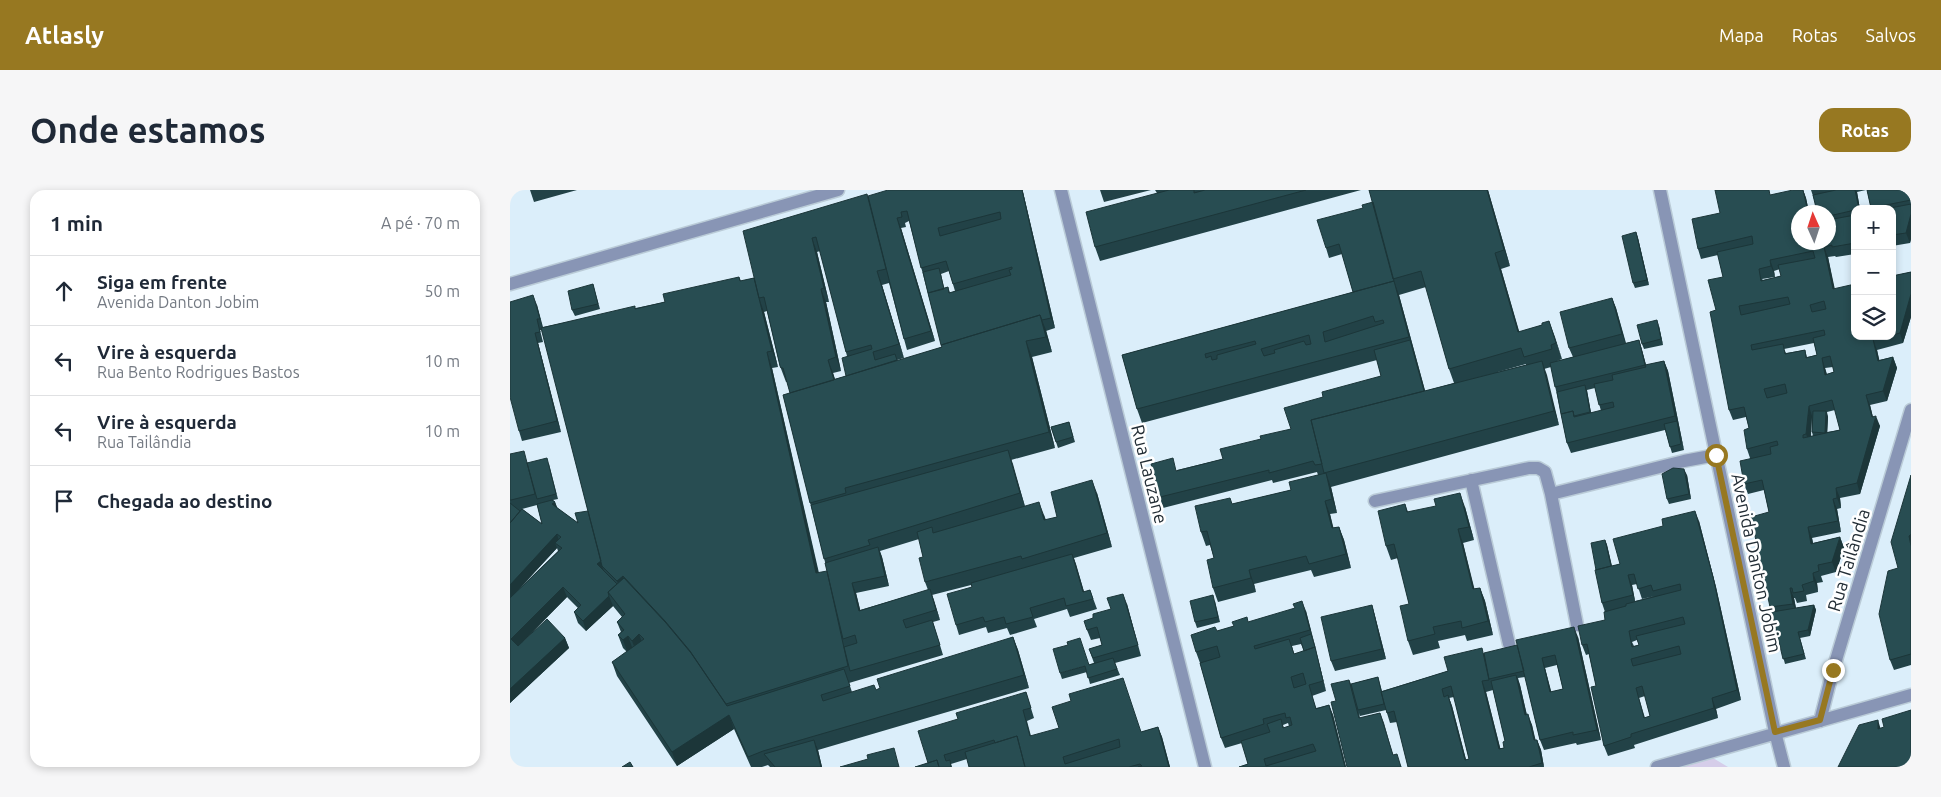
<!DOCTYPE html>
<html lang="pt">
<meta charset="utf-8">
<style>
:root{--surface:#fff;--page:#f6f6f7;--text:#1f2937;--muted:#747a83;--line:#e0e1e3;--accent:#977821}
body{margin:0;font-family:Ubuntu,sans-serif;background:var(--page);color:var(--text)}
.controls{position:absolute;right:15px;top:15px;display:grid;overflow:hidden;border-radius:10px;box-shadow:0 2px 8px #0003}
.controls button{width:45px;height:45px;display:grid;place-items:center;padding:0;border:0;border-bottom:1px solid var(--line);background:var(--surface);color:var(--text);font:25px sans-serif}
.compass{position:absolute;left:1281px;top:15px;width:45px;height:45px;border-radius:50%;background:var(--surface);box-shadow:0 2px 8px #0003;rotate:357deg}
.stop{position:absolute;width:15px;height:15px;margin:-11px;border:4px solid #977821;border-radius:50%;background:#fff}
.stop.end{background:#977821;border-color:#fff;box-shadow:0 1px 5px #0008}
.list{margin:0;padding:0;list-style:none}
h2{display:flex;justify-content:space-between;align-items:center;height:65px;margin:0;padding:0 20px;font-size:21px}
h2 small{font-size:16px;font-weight:400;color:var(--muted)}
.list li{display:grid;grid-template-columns:32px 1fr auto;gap:15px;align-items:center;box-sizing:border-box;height:70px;padding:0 20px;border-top:1px solid var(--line)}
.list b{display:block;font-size:19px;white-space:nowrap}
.list p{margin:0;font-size:16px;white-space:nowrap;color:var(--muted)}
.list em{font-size:16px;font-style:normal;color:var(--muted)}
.icon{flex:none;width:28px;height:28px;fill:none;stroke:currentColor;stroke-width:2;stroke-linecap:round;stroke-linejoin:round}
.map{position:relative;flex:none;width:1401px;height:577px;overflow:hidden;border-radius:15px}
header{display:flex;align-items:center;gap:30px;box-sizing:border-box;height:70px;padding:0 25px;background:var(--accent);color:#fff}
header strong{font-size:24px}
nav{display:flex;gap:28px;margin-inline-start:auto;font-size:18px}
.intro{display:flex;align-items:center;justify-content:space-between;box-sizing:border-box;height:120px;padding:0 30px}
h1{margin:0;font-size:35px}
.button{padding:12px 22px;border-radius:15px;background:var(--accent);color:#fff;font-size:18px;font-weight:700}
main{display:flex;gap:30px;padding:0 30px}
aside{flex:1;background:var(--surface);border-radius:15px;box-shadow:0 2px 8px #0003}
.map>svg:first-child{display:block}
.green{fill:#d5cde9}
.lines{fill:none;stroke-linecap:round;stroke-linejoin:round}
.lane-casing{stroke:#bacbd7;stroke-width:15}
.street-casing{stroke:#bacbd7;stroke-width:15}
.lane{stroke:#8895b5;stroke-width:12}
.street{stroke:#8895b5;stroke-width:12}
.wall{fill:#224247;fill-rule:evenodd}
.shaded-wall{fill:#1c3639}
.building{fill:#284d52;stroke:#1c3639;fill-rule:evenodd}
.route{stroke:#977821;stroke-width:6}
.labels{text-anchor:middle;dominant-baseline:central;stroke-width:5;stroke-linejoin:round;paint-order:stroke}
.street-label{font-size:18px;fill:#222d35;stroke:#fff}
</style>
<header>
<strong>Atlasly</strong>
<nav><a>Mapa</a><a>Rotas</a><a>Salvos</a></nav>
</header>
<div class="intro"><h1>Onde estamos</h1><a class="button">Rotas</a></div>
<main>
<aside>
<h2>1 min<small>A pé · 70 m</small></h2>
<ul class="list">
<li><svg class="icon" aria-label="ahead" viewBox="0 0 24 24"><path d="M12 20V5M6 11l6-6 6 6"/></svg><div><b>Siga em frente</b><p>Avenida Danton Jobim</p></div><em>50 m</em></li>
<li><svg class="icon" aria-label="left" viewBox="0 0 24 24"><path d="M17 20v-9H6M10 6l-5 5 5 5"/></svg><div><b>Vire à esquerda</b><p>Rua Bento Rodrigues Bastos</p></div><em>10 m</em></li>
<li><svg class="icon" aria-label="left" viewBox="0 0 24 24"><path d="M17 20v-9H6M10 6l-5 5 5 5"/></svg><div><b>Vire à esquerda</b><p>Rua Tailândia</p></div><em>10 m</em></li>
<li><svg class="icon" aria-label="arrive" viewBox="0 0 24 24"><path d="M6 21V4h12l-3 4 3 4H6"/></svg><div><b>Chegada ao destino</b></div></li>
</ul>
</aside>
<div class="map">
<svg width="1401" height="577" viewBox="0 0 1401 577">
<rect width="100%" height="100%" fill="#dbeefa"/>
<path class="green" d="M1203,568L1218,577H1171Z"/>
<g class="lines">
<g class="lane-casing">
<path id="lane" d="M961,290L999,454
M1041,304L1067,435
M865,311L1019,278H1028L1035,282L1041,304L1174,271L1206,265"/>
</g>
<g class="street-casing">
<path id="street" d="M551,0L695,577
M1150,0L1265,542L1274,577
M0,94L328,0
M1310,531L1323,480L1401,220
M1147,577L1401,505"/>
</g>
<use href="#lane" class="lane"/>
<use href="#street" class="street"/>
</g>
<path class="wall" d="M20,0H67L24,12Z
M590,0H641L594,12Z
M645,0H851L590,71L585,57L647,3Z
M859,0H978L1000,76L991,79L1009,142L1032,135L1039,131L1052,169L1047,171L1063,167L1059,158L1102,108L1106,118L1116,153L1129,150L1132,160L1136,175L1154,171L1158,181L1174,260L1162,263L1155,240L1061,263L1057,253L1051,224L1041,177L1034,179L1049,235L821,297L827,323L820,324L823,338L829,337L834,350L841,378L804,387L801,380L744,394L746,402L708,412L703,398L704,368L700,355L696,356L691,342L722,314L781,300L808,285L807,282L763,293L762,290L653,318L650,307L667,280L713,269L751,249L781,239L813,207L871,186L867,170L632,233L627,219L612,165L843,102L832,64L819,68L816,58L853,18L863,12ZM916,97L939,179L944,193L915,201L889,105ZM1016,174V175L988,182ZM1085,198L1091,221L1081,223L1077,200Z
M1293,0L1296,8L1299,22H1288V52H1318L1301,0H1356L1347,2L1350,19H1345V64L1326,67L1325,66L1318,67L1324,98L1345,146H1382V86L1401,82V127L1393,153L1367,160L1369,170L1383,167L1387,178L1377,211L1360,215L1363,227L1370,236L1350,304L1330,308L1331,318L1327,319L1331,342L1302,348L1303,353L1330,347L1334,358L1326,382L1311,386L1313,392L1307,393L1308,402L1296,405L1297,411L1287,413L1285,408H1284L1286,418L1304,415L1306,420L1300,446L1290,448L1296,469L1275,474L1260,417L1259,322L1254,300L1238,304L1234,294L1240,268L1237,259L1239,238L1236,227L1223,230L1219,220L1206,120L1213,87L1208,65L1191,69L1188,59L1210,23L1262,5ZM1270,79L1271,86L1253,90L1252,89L1265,87L1264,81ZM1304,153L1307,165L1297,167L1295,160L1276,163L1274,159ZM1323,177L1324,182L1317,184L1315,178ZM1325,220L1330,240L1317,242L1318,227L1317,222ZM1302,227V242L1303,246H1301Z
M1357,0H1401V49L1400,53L1382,56V19H1361Z
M513,2L545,138L536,141L542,162L522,167L545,258L501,270L515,316L534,325L536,330L547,327L587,303L602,357L564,368L574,402L580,400L587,419L560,427L557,419L524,429L527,437L500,445L497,438L478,443L476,437L449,445L446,435L462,397L461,395L422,405L430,430L423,432L433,465L339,493L342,502L366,500L503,447L508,460L519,498L308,560L312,577H260L258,575L252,577H241L224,539L167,576L107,486L102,472L117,462L113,458L108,445L111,442L107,432L112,427L103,416L76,441L68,433L64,422L68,418L57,407L12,452L55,448L59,458L0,513V264L18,273L39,274L48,309L43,310L45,312L47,318L68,333L78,321L32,140H30L33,152L28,153L51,242L12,251L9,241L27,115L33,137L155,112L229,87L231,91L244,88L358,7ZM399,31L432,157L387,171V170L394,168L372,95L379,93L394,149L397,160L425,151L391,38L396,37L395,33ZM310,61L337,166L336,186L325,189L323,183L331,181L316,112H319L307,62ZM439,81L445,101L440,103L438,97L434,98L431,84ZM257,121L270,176L276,192H277L280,203L273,205L318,384L309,383L262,178L268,177L254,122ZM27,315L32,334L12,319ZM409,349L413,367L415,392L418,400L350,420L346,403L379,396L372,367L370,361ZM47,358L48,361L8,400Z
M1126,42L1128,48L1139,95L1125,98L1123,93Z
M83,94L90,119L65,126L62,120Z
M1149,136L1153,155L1134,159L1132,154Z
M559,232L565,252L548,258L541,237Z
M1177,285L1181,309L1159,314L1157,309Z
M1401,285V475L1384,480L1380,470L1388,378Z
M895,314L898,322L955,317L964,350L953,353L964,399L970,398L975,411L983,445L957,451L955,445L928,451L930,458L903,465L898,451L899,414L888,368L881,370L876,356Z
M1189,331L1206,397L1231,510L1206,519L1208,528L1124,555L1125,558L1098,566L1094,556L1086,496L1079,464L1076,465L1072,455L1095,430V422L1092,413L1086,380L1095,350L1097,355L1102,376L1110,374ZM1127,394L1132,409L1145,406L1125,411L1122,395ZM1127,450L1129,455L1124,456L1122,452ZM1135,506L1140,526L1135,528L1129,508Z
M705,411L710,432L687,438L685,432Z
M617,414L631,466L605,473L610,485L580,494L577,482L552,489L550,483L584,473L579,459L592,455L590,448L581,450L577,440L583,428Z
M862,415L865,426L876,469L825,481L821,471Z
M796,421L816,501L802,506L806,518L819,515L823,525L836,577H729L738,574L732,553L715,558L711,548L690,473L686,462L707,441L739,432ZM791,454L794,461L784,464L782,456ZM778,533L779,536L774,538L773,535Z
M1068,447L1091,550L1067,555L1066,553L1034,560L1030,550L1015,487L1008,488L1010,495L1017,525L1022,535L1025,550H1027L1031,560L1034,577H898L887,532L880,533L876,520L850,526L849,523L850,528L870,523L883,565L892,577L826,511L839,490L841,494L868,487L872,501L938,481L974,463ZM1047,475L1053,499L1041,502L1035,478ZM983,500L995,551L994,558H990L976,502ZM944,507L959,569L956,570L942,516L939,508Z
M516,502L524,528L517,531L521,546L631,542L648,537L652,547L660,577H459L457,569L441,574L442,577H405L418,573L448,529Z"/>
<path class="shaded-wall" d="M512,0H513V2L545,138L541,128Z
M977,0H978L1000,76L994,60Z
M1293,0L1296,8L1299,22H1298Z
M1345,0L1347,2L1350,19H1349Z
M1401,24V49L1400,53L1396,43Z
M387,28L391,38L425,151L421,141Z
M1126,42L1128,48L1139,95L1137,90Z
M302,48L307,62L319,112L314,98Z
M1314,57L1318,67L1327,109L1323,99Z
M985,63L991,79L1014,158L1008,142Z
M1260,70L1264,81L1265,87L1261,76Z
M367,81L372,95L394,168L389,154Z
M244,88L249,108L254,122L268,177L262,161Z
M884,91L889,105L919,215L915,205Z
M311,99L316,112L331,181L326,167Z
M1401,104V127L1393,153L1390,143Z
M23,105L27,115L33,140L30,129Z
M1102,108L1106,118L1116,155L1112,144Z
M530,125L536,140L542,162L536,147Z
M1147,130L1149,136L1153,155L1151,149Z
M1039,131L1045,147L1052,169L1046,153Z
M25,143L28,153L51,242L47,231Z
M1363,149L1367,160L1372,181L1368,171Z
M1129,150L1132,160L1139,186L1135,175Z
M516,151L522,167L545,258L539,242Z
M257,162L262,178L312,399L306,383Z
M1383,167L1387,178L1377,211L1373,201Z
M1312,168L1315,178L1319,195L1315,185Z
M318,170L323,183L329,203L324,190Z
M1032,171L1037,185L1049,235L1044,221Z
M1154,171L1158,181L1174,260L1165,226Z
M1075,195L1077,201L1082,228L1080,222Z
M1356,205L1360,215L1364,232L1366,226L1370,236L1350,304L1347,293L1362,227Z
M1299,216L1302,226L1300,254L1296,244Z
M1316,221L1318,227L1317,249L1315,243Z
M498,260L503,274L515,317L510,303Z
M1174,279L1177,285L1181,309L1179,304Z
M816,283L821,297L827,323L822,309Z
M582,290L587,303L602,357L597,343Z
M1326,298L1330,308L1331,318L1327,308Z
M950,303L955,317L964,350L959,337Z
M1323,309L1327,319L1331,342L1328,331Z
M815,311L820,324L827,352L822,338Z
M45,312L49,322L42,314Z
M529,312L534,325L539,344L534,330Z
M1185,321L1189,331L1206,397L1231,510L1227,500Z
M82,331L95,380L92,376L94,381L87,374Z
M829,337L834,350L841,378L836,364Z
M1298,337L1302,348L1305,364L1301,354Z
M948,339L953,353L968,413L963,399Z
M47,344L50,354L45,353L47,358L0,409V395Z
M1401,344V356L1399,346Z
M1330,347L1334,358L1326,382L1322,372Z
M1095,350L1097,355L1104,386L1102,381Z
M368,357L372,367L379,396L375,386Z
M562,364L566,374L577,412L573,402Z
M739,380L744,394L746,402L741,388Z
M1303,383L1307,393L1308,402L1304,391Z
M1118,385L1122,395L1126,416L1123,405Z
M113,386L119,402L109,396L107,391Z
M342,393L346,403L353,431L349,421Z
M53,397L57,407L5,460L1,449Z
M970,398L975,411L983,445L978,431Z
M1280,398L1284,408L1287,424L1283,414Z
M420,399L424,410L430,430L426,420Z
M613,404L617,414L631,466L628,455Z
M99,406L103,416L76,441L73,431Z
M792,411L796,421L807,463L800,440Z
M862,415L865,426L876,469L872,459Z
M1304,415L1306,420L1300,446L1298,440Z
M1064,437L1068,447L1091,550L1087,540Z
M129,444L134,458L127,464L122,451Z
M118,446L123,460L118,464L113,450Z
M503,447L508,460L519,498L514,485Z
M55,448L59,458L0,513V499Z
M805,457L808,468L816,501L813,491Z
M1032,468L1035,478L1044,512L1040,502Z
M1006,485L1010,495L1019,535L1015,525Z
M972,491L976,502L993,569L989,559Z
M938,505L942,516L958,577L955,570Z
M1202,508L1206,519L1208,528L1204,518Z
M819,515L823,525L836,577H835Z
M870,523L874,533L886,576L883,565Z
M1018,524L1022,535L1028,560L1024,550Z
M219,525L224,539L167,576L162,562Z
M1368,530L1371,540L1368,539Z
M648,537L652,547L660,577H659Z
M304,550L308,560L312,577H311Z
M1027,550L1031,560L1034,577L1032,573Z"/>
<path class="building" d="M378,0H512L541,128L532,130L530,125L431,155L418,103L438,97L439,103L501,85L499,80L502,79V77L443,94L436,71L411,78L397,21L391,22L392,27L387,28L421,141L394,149L358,6ZM490,22L491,29L430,46L428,38Z
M659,0H684V3L695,0H796L585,57L576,22Z
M859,0H977L994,60L985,63L1008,142L1032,135V133L1039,131L1046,153L1041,155L1042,159L1014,167L1011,158L939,179L911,81L883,89Z
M1205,0H1259L1260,5L1283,0H1293L1298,22H1288V52H1318V30L1345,25V53L1322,57V55L1314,57L1323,99L1345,94V146H1375L1363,149L1368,171L1383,167L1373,201L1356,205L1362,227L1366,226L1347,293L1326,298L1327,308L1323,309L1328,331L1298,337L1301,354L1330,347L1322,372L1308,375L1309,381L1303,383L1304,391L1292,395L1294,401L1283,403L1282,398H1280L1283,414L1260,417L1241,327L1259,322L1252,290L1234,294L1230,271L1261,264L1260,257L1268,255L1267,251L1237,259L1234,240L1239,238L1234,217L1219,220L1200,122L1206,120L1198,90L1213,87L1207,62L1243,54L1242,46L1188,59L1182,29L1210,23ZM1303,61L1305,68L1268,75L1271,86L1251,91L1249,79L1261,76L1260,70ZM1278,107L1280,114L1231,125L1229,116ZM1314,111L1316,119L1302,122L1300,115ZM1314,140L1315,145L1303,148L1307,165L1296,168L1295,160L1275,164L1273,154L1242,160L1241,155ZM1320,166L1324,182L1315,185L1312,168ZM1275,194L1277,203L1257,208L1254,199ZM1322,210L1330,240L1293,248V245L1296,244L1299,216Z
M1326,0H1345L1349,19H1345V20L1319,26L1320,30H1318V22H1307L1303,5Z
M1357,0H1401V10L1361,18Z
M357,4L376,79L367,81L389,154L363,162L365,170L385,164L387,170L336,186L332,168L362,159L361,155L336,162L306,47L302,48L314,98L311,99L326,167L318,170L324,190L280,203L273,178H271L270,176L254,107L249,108L233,41Z
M863,12L884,91L843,102L829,54L816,58L807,30L853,18L852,15Z
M1401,14V24L1396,43L1382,45V19H1375Z
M1126,42L1137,90L1123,93L1112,46Z
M429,78L434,99L418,103L413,82Z
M1401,82V104L1390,143L1382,145V86Z
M229,87L230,91L244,88L262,161L257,162L306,383L317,381L338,476L216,514L180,461L155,431L113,386L107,391L92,376L31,138L125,116V119L155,112L153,104Z
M884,91L899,147L627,219L612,165ZM863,126L865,132L873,130L874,133L815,152L813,142ZM799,145L801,154L796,155L794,151L764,160L765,163L754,166L751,159ZM745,151L746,154L707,165V169L702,170L701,166L696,168L695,164Z
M83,94L88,114L62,120L58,101Z
M23,105L30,129H27L30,142L25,143L47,231L9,241L0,207V112Z
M1102,108L1112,144L1059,158L1050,122Z
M530,125L536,147L516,151L539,242L335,298L336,303L300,313L273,205L432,157L431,155Z
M1147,130L1151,149L1132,154L1127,135Z
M900,150L914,201L801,230L812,274L805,275L803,271L759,283V280L650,307L641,274L663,268L666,281L713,269L710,259L751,249L750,246L781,239L774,218L813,207L812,202L871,186L864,160Z
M1129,150L1135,175L1045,197L1040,173Z
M1032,171L1044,221L814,283L801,230Z
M1154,171L1165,226L1057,253L1051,224L1063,221L1064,227L1104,217L1103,212L1089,215L1084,194L1103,190L1102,185L1136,177L1135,175Z
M1075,195L1080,222L1064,226L1063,221L1051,224L1047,202Z
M1303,221H1316L1315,243L1302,242Z
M1167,231L1171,254L1160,257L1154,234Z
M559,232L563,247L546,252L541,237Z
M498,260L510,303L358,350L360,355L314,369L301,315Z
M14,261L25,304L1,310H0V264Z
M37,268L46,304L27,309L17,273Z
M1163,278L1174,279L1179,304L1157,309L1152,284Z
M816,283L822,309L815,311L822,338L829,337L836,364L799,374L796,366L739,380L741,388L703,398L697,370L704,368L697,341L691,342L685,316L720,308L722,314L781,300L779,292Z
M1401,285V344L1399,346L1401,356V464L1380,470L1369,424L1378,381L1388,378L1381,352Z
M582,290L597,343L512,369L511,366L415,392L409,368L413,367L407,342L422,337L423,343L529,312L534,330L547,327L541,302Z
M950,303L959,337L948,339L963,399L970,398L978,431L952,438L951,431L923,437L925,444L898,451L890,416L899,414L884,354L876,356L868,321L895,314L897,322L926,316L924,309Z
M42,310L45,312L42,314L68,333L65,323L78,321L91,371L87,374L107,394L98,402L99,406L73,431L64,422L71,415L53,397L1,449L8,456L37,429L55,448L0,499V408L52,358L45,353L51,347L47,344L0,395V333L12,319L32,334L27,314Z
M0,313L10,321L0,333Z
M1185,321L1203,387L1227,500L1202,508L1204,518L1121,544V547L1094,556L1081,497L1086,496L1077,454L1072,455L1068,436L1095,430L1094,422L1116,416V414L1171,400L1170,394L1143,401L1141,395L1128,399L1124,384L1118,385L1123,405L1092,413L1085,380L1110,374L1103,349L1153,336L1152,329ZM1173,427L1175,434L1126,446L1129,455L1122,457L1119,441ZM1169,456L1171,464L1123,476L1121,469ZM1132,496L1140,526L1134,528L1126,498Z
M1095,350L1101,376L1086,380L1081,353Z
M368,357L375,386L342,393L349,421L420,399L426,420L393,430L396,438L422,430L430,455L340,481L334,457L347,453L345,445L333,449L315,373Z
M562,364L573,402L580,400L583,409L556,416L554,408L520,418L523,427L496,434L494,427L475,432L473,427L446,435L437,404L462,397L461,393Z
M114,388L156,433L181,463L217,516L334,479L340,496L311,505L313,511L364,495L366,500L370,498L367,489L503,447L514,485L253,561L238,567L219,525L162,562L102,472L134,449L129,444L122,451L118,446L113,450L108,445L114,440L107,432L115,424L98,402Z
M613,404L628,455L583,468L579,459L592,455L587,437L577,440L574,431L583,428V424L601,419L597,408Z
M703,405L708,427L685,432L680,411Z
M792,411L800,440L744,456L745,459L779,449L784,464L805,457L813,491L799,495L806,519L819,515L835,577H729L738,574L731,551L760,542L757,534L771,529L773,538L782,535L780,527L776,528L775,523L753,529L754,534L711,548L690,473L710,467L707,456L686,462L681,445L705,437L707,441L724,436L722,432L737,427L738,432L785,418L783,414ZM793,483L796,494L784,498L781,487ZM803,554L806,561L756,576L754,569Z
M862,415L872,459L821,471L811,427Z
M1304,415L1298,440L1288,442L1294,464L1273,469L1262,422Z
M1064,437L1087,540L1063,545V542L1030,550L1006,450ZM1045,465L1053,499L1040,502L1032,468Z
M801,444L805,457L794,461L790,448Z
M570,448L579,475L603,468L607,479L578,488L575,476L550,483L543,459L558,455L557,452Z
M1007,455L1014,481L979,489L974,463Z
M972,458L979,490L972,491L989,559L994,558L993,552L995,551L981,491L1006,485L1015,525L1018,524L1024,550H1027L1032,573L1019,577H898L884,521L877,523L871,502L938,481L934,467ZM941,496L959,569L955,570L938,505L934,507L932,499Z
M868,487L874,514L848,520L841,494Z
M613,488L631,542L648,537L659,577H628L632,576L630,574L619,577H515L507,546L485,553L484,550L434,565L436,571L440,570L441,577H429L427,570L418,573L408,541L448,529L446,523L516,502L521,518L513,520L520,546L549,538L542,517L561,511L559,504ZM609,549L610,557L555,574L553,567Z
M839,490L849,528L870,523L883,565L887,564L891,577H837L821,512L826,511L821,494Z
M1401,520V577H1328L1349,535L1368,530V539L1374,537L1372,529Z
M507,546L515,577H459L455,562Z
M304,550L311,577H265L254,564Z
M384,558L389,577H330L358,569L357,565Z
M427,570L429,577H405Z
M120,572L123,577H112Z"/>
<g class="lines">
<path class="route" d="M1206,265L1265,542L1310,530L1323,480"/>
</g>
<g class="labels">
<g class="street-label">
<text transform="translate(640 284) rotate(76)">Rua Lauzane</text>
<text transform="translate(1338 370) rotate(-73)">Rua Tailândia</text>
<text transform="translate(1247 373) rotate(78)">Avenida Danton Jobim</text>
</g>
</g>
</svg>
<div class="controls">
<button>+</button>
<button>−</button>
<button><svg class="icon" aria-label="layers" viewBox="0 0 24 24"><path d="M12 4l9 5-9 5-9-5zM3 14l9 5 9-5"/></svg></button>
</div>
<svg class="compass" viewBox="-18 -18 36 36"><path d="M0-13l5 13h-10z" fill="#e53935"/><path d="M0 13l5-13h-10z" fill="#747a83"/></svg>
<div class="stop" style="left:1206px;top:265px"></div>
<div class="stop end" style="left:1323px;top:480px"></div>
</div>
</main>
